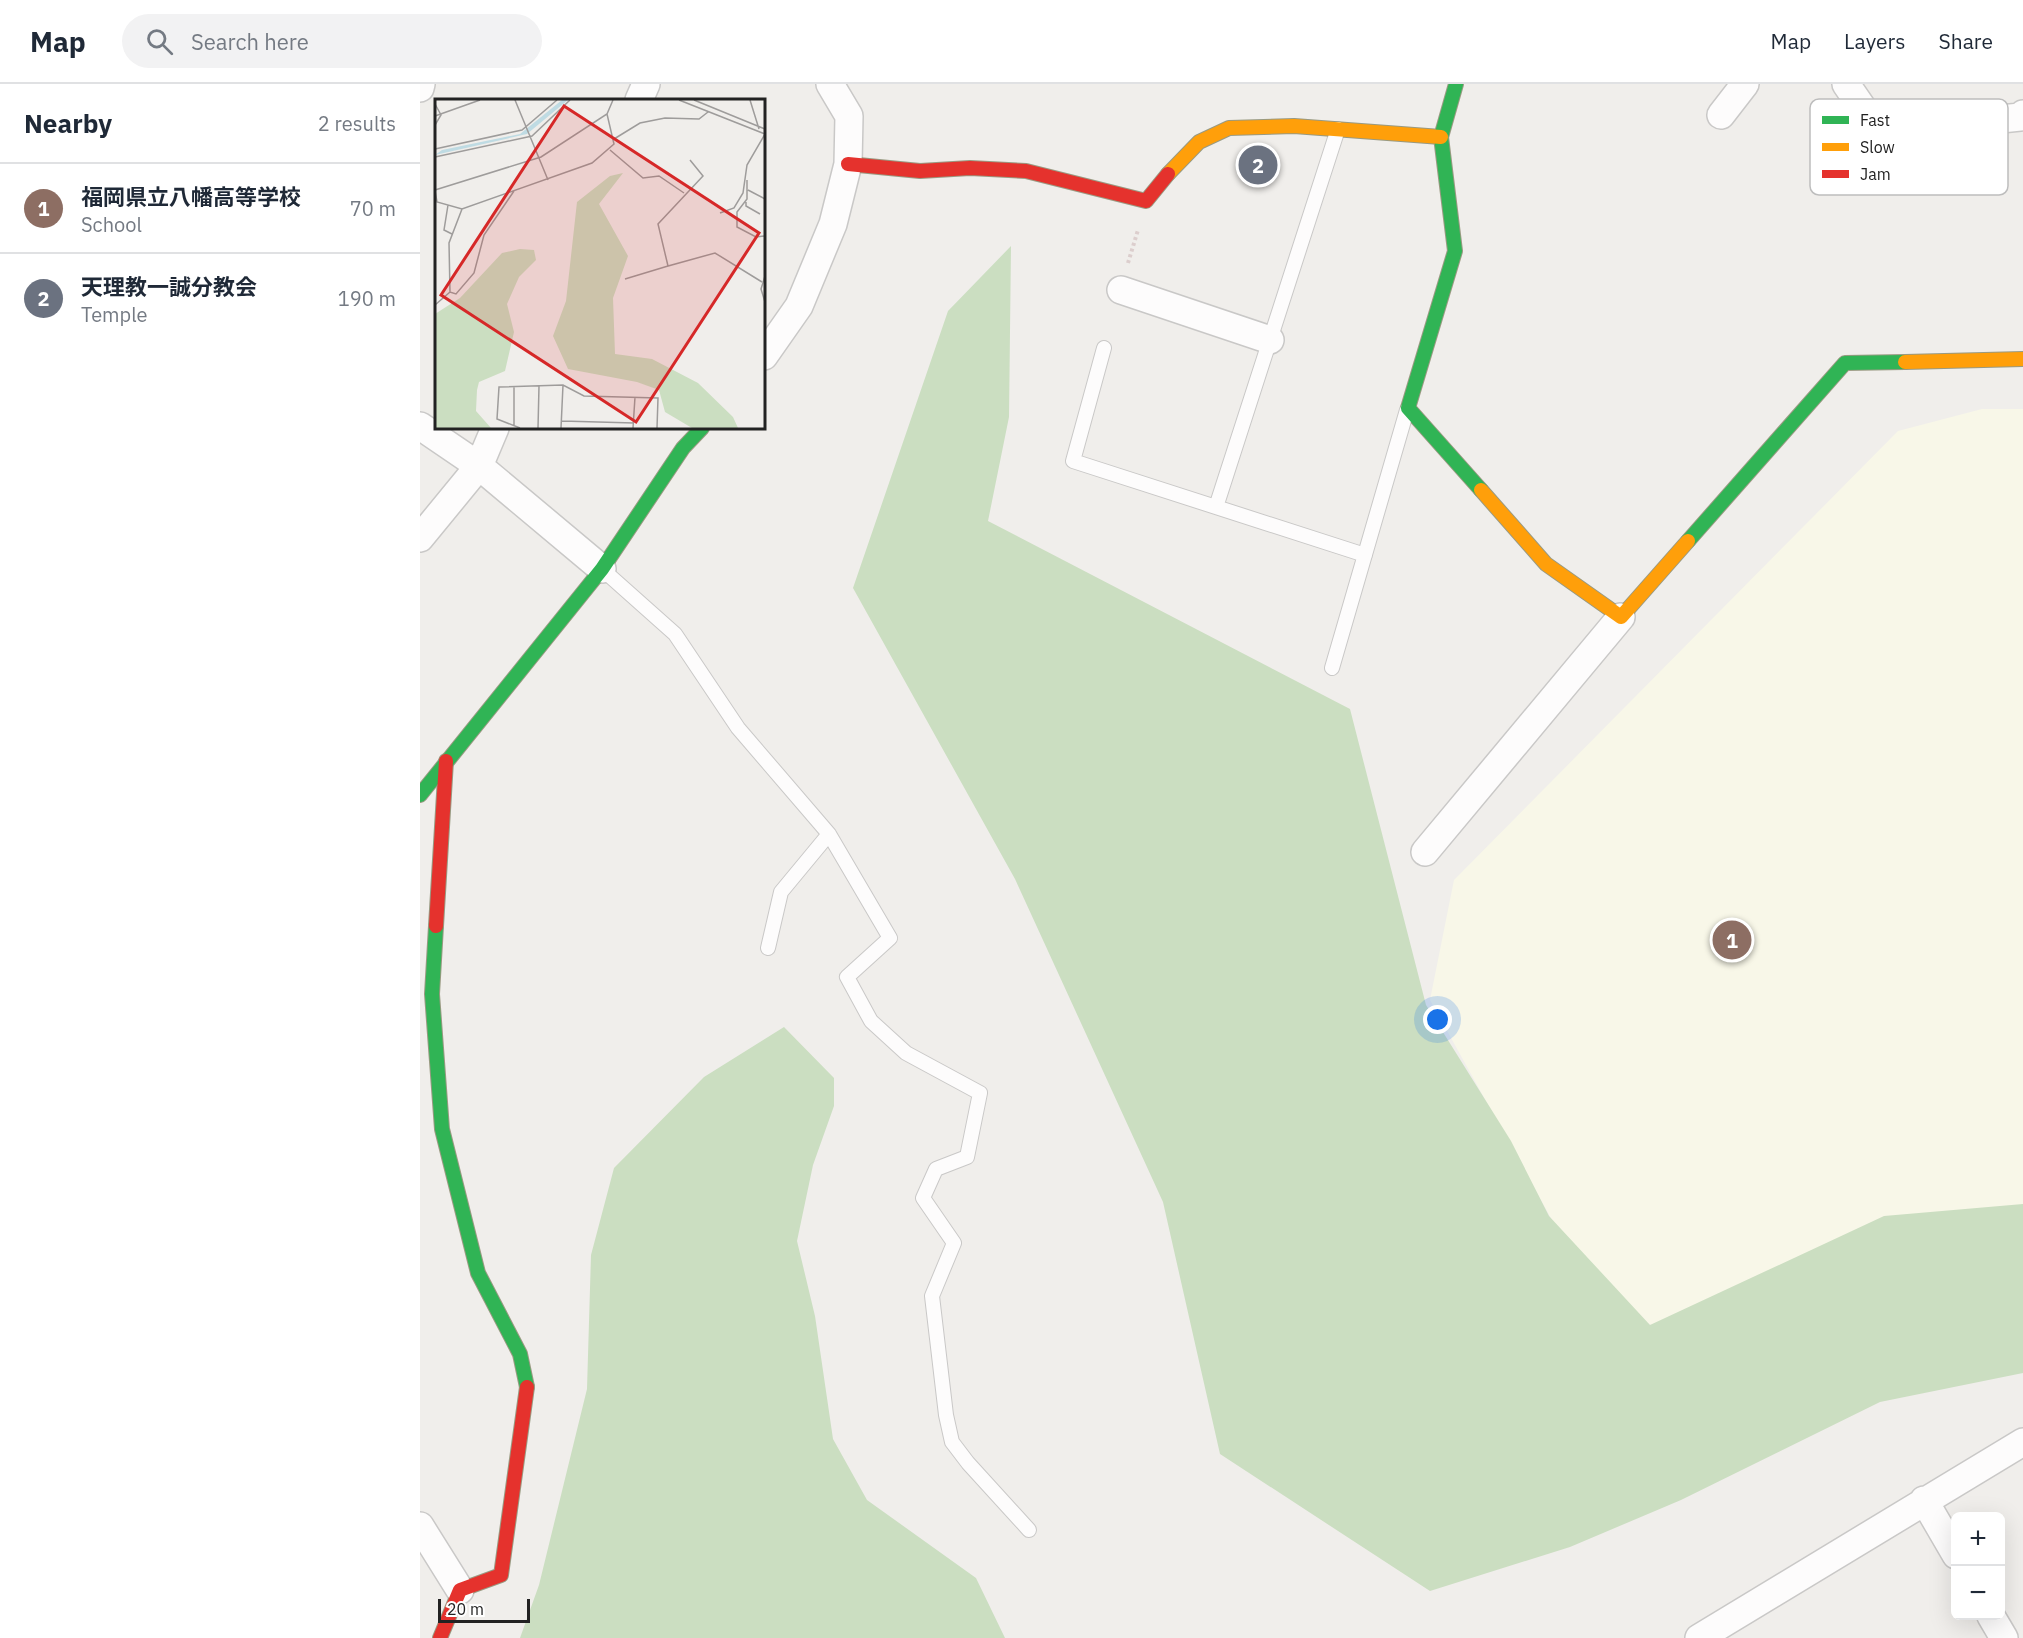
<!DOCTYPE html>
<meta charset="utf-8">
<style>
:root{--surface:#fff;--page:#f2f2f3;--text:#1f2937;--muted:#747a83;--line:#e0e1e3;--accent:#6a6968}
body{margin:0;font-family:"IBM Plex Sans","Noto Sans JP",sans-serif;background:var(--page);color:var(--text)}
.controls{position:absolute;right:18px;bottom:18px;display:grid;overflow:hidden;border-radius:9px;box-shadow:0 6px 24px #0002}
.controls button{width:54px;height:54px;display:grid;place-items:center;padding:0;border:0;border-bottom:2px solid var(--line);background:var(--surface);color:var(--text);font:30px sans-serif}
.scale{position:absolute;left:18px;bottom:15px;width:92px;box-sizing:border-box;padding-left:6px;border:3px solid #222;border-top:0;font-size:16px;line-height:21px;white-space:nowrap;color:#222;-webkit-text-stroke:4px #fff;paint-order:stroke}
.you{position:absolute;left:1018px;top:936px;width:21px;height:21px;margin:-15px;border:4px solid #fff;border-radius:50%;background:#1a73e8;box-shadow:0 0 0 9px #1a73e833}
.badge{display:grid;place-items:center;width:39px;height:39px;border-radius:50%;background:var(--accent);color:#fff;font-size:20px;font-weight:700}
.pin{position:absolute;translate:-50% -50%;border:3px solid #fff;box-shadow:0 2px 6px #0006}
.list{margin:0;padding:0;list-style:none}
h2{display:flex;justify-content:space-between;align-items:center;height:78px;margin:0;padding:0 24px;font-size:26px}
h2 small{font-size:20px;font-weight:400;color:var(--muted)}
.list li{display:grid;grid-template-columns:39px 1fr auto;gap:18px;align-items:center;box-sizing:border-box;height:90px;padding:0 24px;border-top:2px solid var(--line)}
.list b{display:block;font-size:22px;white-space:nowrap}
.list p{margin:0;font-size:20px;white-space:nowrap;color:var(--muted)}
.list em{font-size:20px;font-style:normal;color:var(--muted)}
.icon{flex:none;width:33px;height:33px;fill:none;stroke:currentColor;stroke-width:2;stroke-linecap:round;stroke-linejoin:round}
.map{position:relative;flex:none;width:1603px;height:1554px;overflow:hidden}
header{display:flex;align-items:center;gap:36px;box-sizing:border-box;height:84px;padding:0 30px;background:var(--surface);border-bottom:2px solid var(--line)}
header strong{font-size:28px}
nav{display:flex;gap:33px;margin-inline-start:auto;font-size:21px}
.search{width:420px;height:54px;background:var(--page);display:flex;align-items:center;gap:15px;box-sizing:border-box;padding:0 21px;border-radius:33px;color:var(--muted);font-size:22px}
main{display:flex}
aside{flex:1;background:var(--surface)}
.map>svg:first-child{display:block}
.education{fill:#f8f7e8}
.forest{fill:#cbdec1}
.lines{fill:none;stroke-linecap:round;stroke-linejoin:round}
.lane-casing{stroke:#c9c8c7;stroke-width:16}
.street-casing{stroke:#c9c8c7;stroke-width:30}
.fast-casing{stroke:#999a82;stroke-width:16}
.slow-casing{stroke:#999a82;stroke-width:16}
.jam-casing{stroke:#999a82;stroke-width:16}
.path{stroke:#dccecd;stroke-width:4;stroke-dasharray:3 3;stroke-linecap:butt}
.lane{stroke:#fdfcfc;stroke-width:14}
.street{stroke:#fdfcfc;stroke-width:27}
.fast{stroke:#30b455;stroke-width:14}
.slow{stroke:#ff9f0a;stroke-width:14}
.jam{stroke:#e5322d;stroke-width:14}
.inset-road{fill:none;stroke:#9e9c9b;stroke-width:1.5}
.view{fill:#d62828;fill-opacity:0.15;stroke:#d62828;stroke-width:3}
.inset-edge{fill:none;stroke:#222;stroke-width:3}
.key{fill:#fff;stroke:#bdbdbd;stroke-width:1.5}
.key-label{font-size:16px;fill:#222}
</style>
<header>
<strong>Map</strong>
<div class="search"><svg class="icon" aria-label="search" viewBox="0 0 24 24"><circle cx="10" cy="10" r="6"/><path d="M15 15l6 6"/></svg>Search here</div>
<nav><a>Map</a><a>Layers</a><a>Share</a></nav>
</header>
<main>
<aside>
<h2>Nearby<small>2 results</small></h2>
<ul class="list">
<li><span class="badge" style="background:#8d6e63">1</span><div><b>福岡県立八幡高等学校</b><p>School</p></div><em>70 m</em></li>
<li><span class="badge" style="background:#6b7280">2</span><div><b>天理教一誠分教会</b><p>Temple</p></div><em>190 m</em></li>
</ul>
</aside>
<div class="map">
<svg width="1603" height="1554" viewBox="0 0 1603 1554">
<rect width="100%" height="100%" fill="#f0eeeb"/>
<path class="education" d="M1562,325H1603V1191L1302,1270L1178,1219L1010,916L1034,796L1478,347Z"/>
<path class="forest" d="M591,162L589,333L568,437L930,625L1006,921L1091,1057L1129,1132L1230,1241L1464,1132L1603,1120V1289L1460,1318L1261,1416L1150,1463L1010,1507L800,1370L743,1118L595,795L433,504L528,227Z
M364,943L414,994V1022L393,1081L377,1157L395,1232L413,1355L447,1416L556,1494L585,1554H100L119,1501L167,1305L171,1171L194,1084L284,993Z"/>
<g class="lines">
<g class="lane-casing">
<path id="lane" d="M684,264L653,377L945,471
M796,423L918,45
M182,485L255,550L318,644L409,750L470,854L427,893L451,937L486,969L560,1009L547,1073L516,1085L503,1114L534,1159L512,1212L526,1331L532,1358L548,1379L609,1446
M912,584L987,326
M348,864L361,808L409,750"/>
</g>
<g class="street-casing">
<path id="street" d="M1426,0L1459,48L1600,33L1603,30
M0,4L1,0
M219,16L226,0
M1301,31L1325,0
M701,206L850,256
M344,272L379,222L413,140L428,80L429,32L410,0
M0,342L59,382L182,485
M0,454L59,382L75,344
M1005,768L1201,533
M1504,1416L1536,1471
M0,1442L40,1506
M1571,1532L1584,1554
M1279,1554L1603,1358"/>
</g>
<g class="fast-casing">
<path id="fast" d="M1036,0L1021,53L1035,167L988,324L1061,406
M1268,457L1425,279L1485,278
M0,711L182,485L263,364L282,344
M16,842L12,910L22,1045L58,1189L100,1270L107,1303"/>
</g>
<g class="slow-casing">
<path id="slow" d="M748,90L779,58L809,44L874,42L1021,53
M1485,278L1603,275
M1061,406L1126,480L1201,533L1268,457"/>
</g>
<g class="jam-casing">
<path id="jam" d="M428,80L500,87L550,84L606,87L726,117L748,90
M16,842L26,677
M20,1554L40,1506L81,1491L107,1303"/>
</g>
<path class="path" d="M708,179L718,146"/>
<use href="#lane" class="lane"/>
<use href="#street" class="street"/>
<use href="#fast" class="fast"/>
<use href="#slow" class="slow"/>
<use href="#jam" class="jam"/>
</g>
<g transform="translate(15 15)">
<rect width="330" height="330" fill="#f0eeeb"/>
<path d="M188,74L164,105L193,157L178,199L180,255L217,260L263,284L298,318L303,329H257L230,313L224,291L202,283L133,270L118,237L131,202L142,103L175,77ZM85,150L99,151L101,161L84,178L72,205L79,233L70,272L44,283L42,291L41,312L56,329H0V215L25,199L67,154Z" fill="#cbdec1"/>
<path d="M127,1H133L92,35L0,56L7,51L85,35Z" fill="#bfdbe3"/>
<path class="inset-road" d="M80,1L113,81M244,1L330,35M259,1L330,30M315,1L324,30M0,5L6,16L0,26M0,17L45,1M179,40L205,24L230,19L264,20L273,13M0,50L87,31L122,1M175,51L208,79L224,77L249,94M0,58L97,37L135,1M255,61L268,77L223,125L233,167L280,154L327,183M312,81V100L302,113V128L321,138L330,137M0,91L106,58L172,15L178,1M313,91L330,100M0,92L2,103L27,110L157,64L179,45L172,15M311,103V107L325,115M13,106L9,131L17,135M285,114L299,109L308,94L312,66L330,35M330,177L326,190L330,203M190,180L233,167M15,193L14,144L27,110M0,206L15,193L21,195L39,174L49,136L79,92M127,322L199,324M79,327V288M85,329L62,320L64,288L128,286L149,297L223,299L222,329M103,329L104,287M126,329L128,286M198,329L200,298"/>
<path class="view" d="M129,7L324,134L201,323L6,196Z"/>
<rect width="330" height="330" class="inset-edge"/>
</g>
<rect x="1390" y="15" width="198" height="96" rx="9" class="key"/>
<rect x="1402" y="32" width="27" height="8" fill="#30b455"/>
<rect x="1402" y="59" width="27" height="8" fill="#ff9f0a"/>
<rect x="1402" y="86" width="27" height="8" fill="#e5322d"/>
<g class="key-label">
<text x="1440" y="42">Fast</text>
<text x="1440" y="69">Slow</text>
<text x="1440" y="96">Jam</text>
</g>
</svg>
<div class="controls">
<button>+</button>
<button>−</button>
</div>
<div class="scale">20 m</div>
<div class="you"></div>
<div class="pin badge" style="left:1312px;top:856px;background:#8d6e63">1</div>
<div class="pin badge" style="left:838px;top:81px;background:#6b7280">2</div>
</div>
</main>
